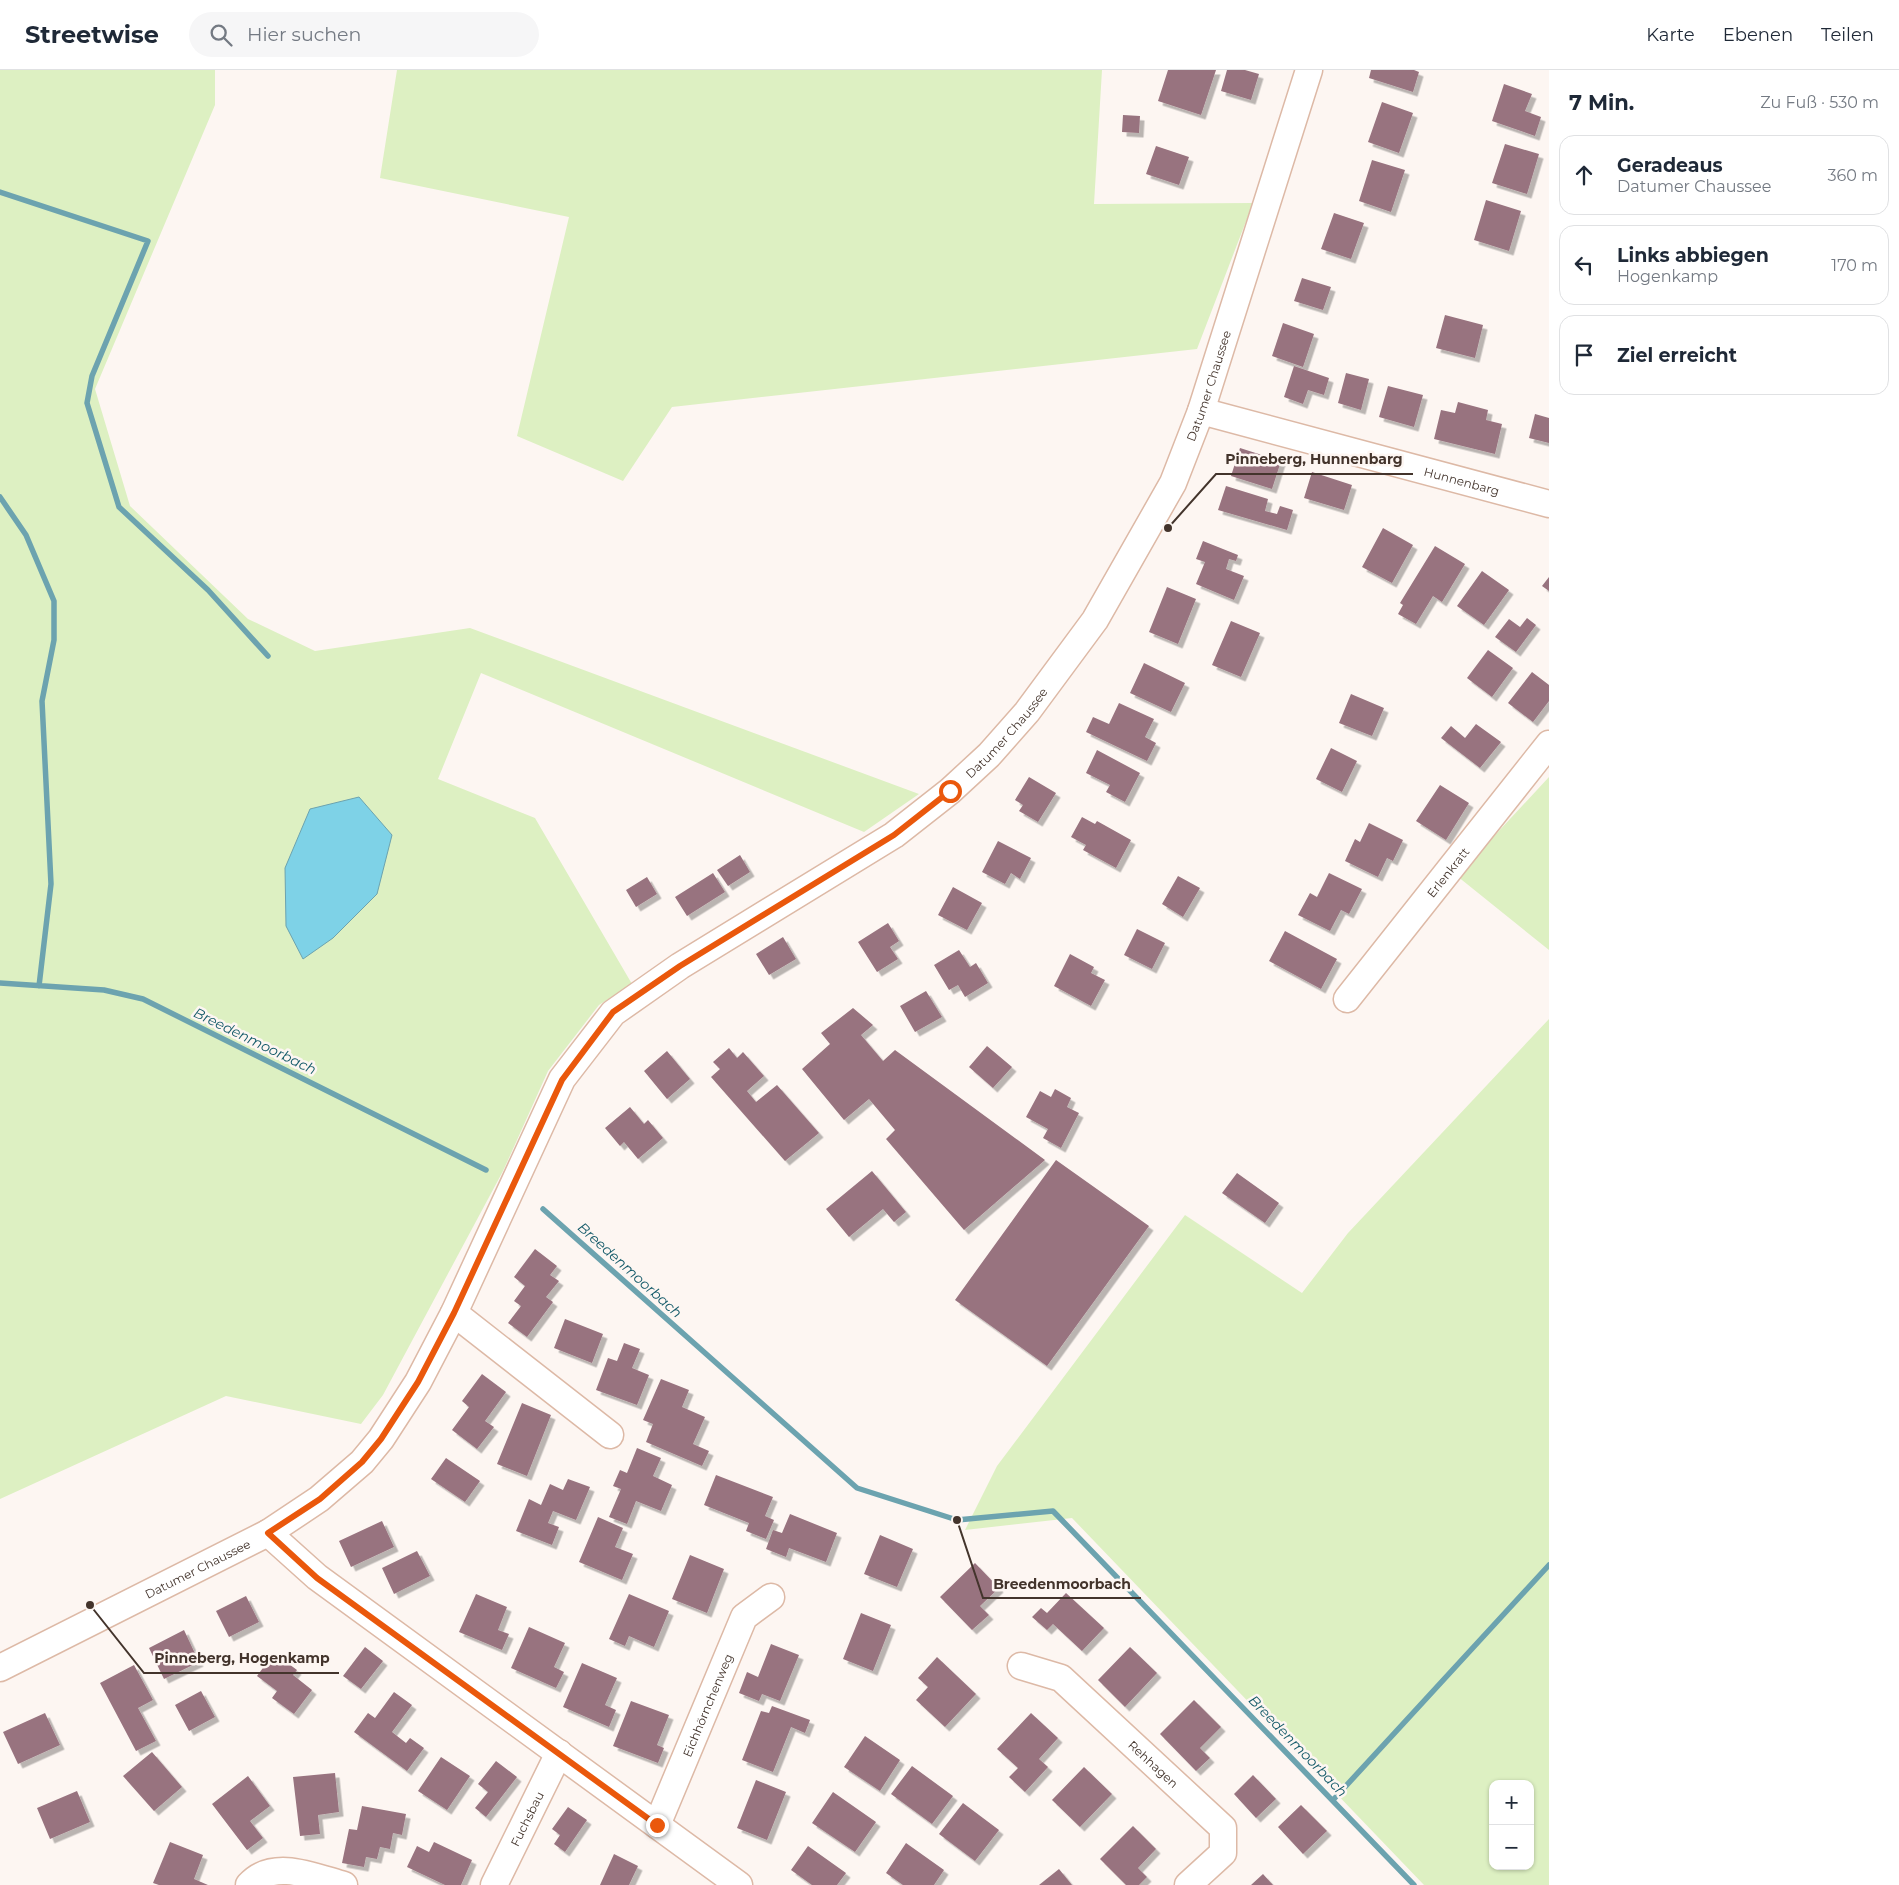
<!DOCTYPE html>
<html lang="de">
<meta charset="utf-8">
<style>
:root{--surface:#fff;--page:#f6f6f7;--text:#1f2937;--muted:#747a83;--line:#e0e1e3}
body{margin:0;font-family:Montserrat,sans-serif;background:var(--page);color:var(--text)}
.controls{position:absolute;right:15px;bottom:15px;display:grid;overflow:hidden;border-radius:10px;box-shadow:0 1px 4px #0004}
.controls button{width:45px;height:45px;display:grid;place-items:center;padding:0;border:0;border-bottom:1px solid var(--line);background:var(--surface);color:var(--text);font:25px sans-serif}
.stop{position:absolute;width:15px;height:15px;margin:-11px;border:4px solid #ea580c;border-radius:50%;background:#fff}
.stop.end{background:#ea580c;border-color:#fff;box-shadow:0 1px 5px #0008}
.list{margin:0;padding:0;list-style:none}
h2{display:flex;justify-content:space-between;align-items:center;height:65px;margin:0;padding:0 20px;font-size:21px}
h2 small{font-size:16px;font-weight:400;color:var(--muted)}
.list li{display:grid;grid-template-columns:32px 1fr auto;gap:15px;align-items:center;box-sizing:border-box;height:80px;margin:0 10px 10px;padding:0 10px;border:1px solid var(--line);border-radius:15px}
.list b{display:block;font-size:19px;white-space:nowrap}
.list p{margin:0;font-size:16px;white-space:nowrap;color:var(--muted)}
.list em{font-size:16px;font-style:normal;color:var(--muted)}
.icon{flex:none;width:28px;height:28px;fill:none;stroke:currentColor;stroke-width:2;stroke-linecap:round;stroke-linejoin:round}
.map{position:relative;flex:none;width:1549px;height:1815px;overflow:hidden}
header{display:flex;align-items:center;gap:30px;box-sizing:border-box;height:70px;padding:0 25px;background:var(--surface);border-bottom:1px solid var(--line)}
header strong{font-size:24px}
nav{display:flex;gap:28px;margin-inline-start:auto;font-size:18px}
.search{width:350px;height:45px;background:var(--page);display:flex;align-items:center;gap:12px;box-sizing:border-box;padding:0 18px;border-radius:28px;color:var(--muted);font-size:19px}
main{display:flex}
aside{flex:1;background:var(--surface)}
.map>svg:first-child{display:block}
.green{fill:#ddf0c2;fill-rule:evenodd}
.water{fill:#7ed2e7;stroke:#6ca3af}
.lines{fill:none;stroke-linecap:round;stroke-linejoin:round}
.stream{stroke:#6ca3af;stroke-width:5.5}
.building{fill:#98737f;filter:url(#shadow)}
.minor-casing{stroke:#ddb9a6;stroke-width:29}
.minor{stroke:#fff;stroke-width:26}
.route{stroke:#ea580c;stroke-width:6}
.labels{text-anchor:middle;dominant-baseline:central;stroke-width:5;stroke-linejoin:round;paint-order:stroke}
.street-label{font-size:12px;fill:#43342c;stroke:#fdf6f2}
.water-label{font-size:14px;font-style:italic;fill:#125968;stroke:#fdf6f2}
.leader{fill:none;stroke:#43342c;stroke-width:2}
.callout-dot{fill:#43342c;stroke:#fdf6f2;stroke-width:2}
.callout-label{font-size:14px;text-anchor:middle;font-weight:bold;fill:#43342c;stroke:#fdf6f2;stroke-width:5;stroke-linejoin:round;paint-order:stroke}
</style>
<header>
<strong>Streetwise</strong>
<div class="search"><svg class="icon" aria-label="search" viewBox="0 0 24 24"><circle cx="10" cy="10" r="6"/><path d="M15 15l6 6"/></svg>Hier suchen</div>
<nav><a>Karte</a><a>Ebenen</a><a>Teilen</a></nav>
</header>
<main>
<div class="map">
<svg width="1549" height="1815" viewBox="0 0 1549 1815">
<defs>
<filter id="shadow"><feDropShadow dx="4.5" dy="4.5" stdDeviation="0" flood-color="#0004"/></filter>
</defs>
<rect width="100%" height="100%" fill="#fdf6f2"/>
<path class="green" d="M0,0H215V35L95,319L130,436L248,549L315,581L470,558L919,724L864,762L481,603L438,709L535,748L632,914L599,935L548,1001L503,1101L383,1325L361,1354L226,1326L0,1429Z
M397,0H1102L1094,134L1253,133L1197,279L672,337L623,411L517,366L569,147L380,108Z
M1549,707V880L1457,806Z
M1549,949V1815H1424L1072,1448L965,1460L997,1396L1185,1145L1302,1223L1348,1163ZM1493,1714H1530V1796H1493Z"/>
<path class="water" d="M359,727L392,765L377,824L333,868L303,889L286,856L285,798L310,739Z"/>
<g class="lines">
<path class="stream" d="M0,122L148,171L92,306L87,333L119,437L208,520L268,586
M0,427L26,465L54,531V570L42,631L51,814L39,916
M0,913L104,920L143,929L486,1100
M543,1139L857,1418L957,1450L1053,1441L1414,1815
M1333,1730L1549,1495"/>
</g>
<path class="building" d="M1168,0H1216L1201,45L1158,31Z
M1227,0H1245L1259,4L1251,30L1221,21Z
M1371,0H1414L1419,2L1413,22L1369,8Z
M1504,14L1532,24L1525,41L1541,47L1535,66L1492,51Z
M1382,32L1413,43L1399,83L1368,72Z
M1123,45L1140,46L1139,63L1122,62Z
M1505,74L1539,84L1527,124L1492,113Z
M1156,76L1189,87L1179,115L1146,104Z
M1372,90L1405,100L1391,142L1359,131Z
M1486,130L1521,141L1509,181L1474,170Z
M1334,143L1364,153L1351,189L1321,179Z
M1302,208L1331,217L1323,240L1294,231Z
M1445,245L1483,255L1475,288L1436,278Z
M1283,253L1314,264L1303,297L1272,286Z
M1294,296L1329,308L1324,325L1308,320L1303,334L1284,327Z
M1346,303L1369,309L1361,340L1338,333Z
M1388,316L1423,325L1414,357L1379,347Z
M1458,332L1488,340L1486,350L1502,354L1495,384L1434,369L1441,340L1455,343Z
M1535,344L1549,348V373L1529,368Z
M1240,378L1281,391L1272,419L1231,406Z
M1312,402L1352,415L1344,440L1304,428Z
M1226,416L1268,429L1265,441L1277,444L1280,436L1293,440L1287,460L1218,440Z
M1383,458L1413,475L1392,513L1362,497Z
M1203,471L1238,485L1236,491L1229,489L1226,499L1244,506L1234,530L1196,514L1205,492L1196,489Z
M1435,476L1465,494L1442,532L1433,526L1416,554L1398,544L1403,535L1400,533Z
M1482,501L1509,520L1484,555L1457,536Z
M1549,507V521L1542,516Z
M1167,517L1196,529L1178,574L1149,562Z
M1527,548L1536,555L1516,582L1495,567L1509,549L1520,557Z
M1231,551L1260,563L1241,607L1212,595Z
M1488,580L1513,598L1492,627L1467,608Z
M1144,593L1185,613L1171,642L1130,623Z
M1532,602L1549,615V631L1533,652L1508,633Z
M1351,624L1384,638L1372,666L1339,653Z
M1119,633L1154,649L1145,667L1156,673L1147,691L1086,662L1093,647L1109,654Z
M1476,654L1501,672L1480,698L1441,668L1451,656L1465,668Z
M1331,678L1357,691L1342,722L1316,709Z
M1097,680L1140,703L1125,732L1106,722L1110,715L1086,703Z
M1029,707L1056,723L1038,752L1019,741L1023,735L1015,730Z
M1440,715L1469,733L1446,770L1416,751Z
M1082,747L1095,754L1097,751L1131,770L1116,798L1083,780L1086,775L1071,767Z
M1369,753L1403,770L1393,791L1387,788L1378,807L1345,791L1355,769L1360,772Z
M998,771L1031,788L1020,809L1011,803L1005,814L982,802Z
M740,785L750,802L728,816L717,800Z
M713,803L725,822L687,846L675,827Z
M1329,803L1362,819L1349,844L1341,840L1330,861L1298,845L1310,823L1317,827Z
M1178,806L1200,818L1183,847L1162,834Z
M647,807L657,824L636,837L626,820Z
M953,817L982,833L967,860L938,845Z
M888,853L899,871L890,877L898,889L877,902L858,872Z
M1137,859L1165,873L1152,899L1124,885Z
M1285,861L1337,889L1321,919L1269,891Z
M783,867L796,889L769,905L756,884Z
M959,880L970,897L976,893L988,913L965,927L958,915L949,920L934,895Z
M1070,884L1094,897L1091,903L1105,910L1091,936L1054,916Z
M926,921L942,947L915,962L900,936Z
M853,938L873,955L861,965L883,991L895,980L1045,1090L964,1160L886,1069L895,1060L869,1029L844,1050L802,999L830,974L821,963Z
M987,976L1012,997L993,1018L969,997Z
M729,978L737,988L743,982L764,1006L747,1021L756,1032L777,1015L819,1063L785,1091L711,1007L720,999L713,992Z
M667,981L690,1009L667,1029L644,1001Z
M1055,1019L1071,1028L1067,1037L1079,1043L1061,1078L1043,1068L1048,1059L1026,1047L1040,1021L1051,1027Z
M630,1037L644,1054L648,1050L663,1068L638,1089L624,1072L620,1076L605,1058Z
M1056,1090L1149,1156L1047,1296L955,1230Z
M872,1101L906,1142L894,1152L883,1139L849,1167L826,1139Z
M1237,1103L1279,1133L1265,1153L1222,1123Z
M535,1179L557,1196L550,1205L559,1211L546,1227L553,1232L527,1267L508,1253L521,1236L514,1231L525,1216L514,1207Z
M565,1249L603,1264L592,1293L554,1278Z
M624,1273L640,1279L632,1298L649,1305L637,1335L596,1320L608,1288L617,1291Z
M482,1304L506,1322L485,1351L494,1357L477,1379L452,1360L469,1337L462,1331Z
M661,1309L689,1320L682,1337L705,1347L693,1374L709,1381L702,1396L646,1372L653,1354L643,1350Z
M522,1333L551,1345L527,1406L497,1394Z
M637,1378L661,1388L653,1406L672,1415L661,1441L636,1431L627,1454L609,1447L621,1419L613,1416L620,1400L627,1403Z
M446,1388L480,1411L465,1432L431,1409Z
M716,1405L773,1427L765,1446L774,1450L766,1469L746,1461L749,1453L704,1435Z
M568,1409L590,1417L576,1450L553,1441L548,1453L559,1457L552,1475L516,1461L529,1429L541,1435L550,1414L563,1420Z
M790,1444L837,1463L826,1492L789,1478L786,1487L766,1479L773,1460L782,1463Z
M598,1447L623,1458L615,1477L633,1484L622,1510L579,1492Z
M382,1451L394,1477L351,1497L339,1471Z
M880,1465L913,1479L897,1517L864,1504Z
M417,1481L430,1506L394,1524L382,1498Z
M690,1485L724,1499L707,1543L672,1529Z
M975,1493L999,1518L980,1536L989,1545L972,1560L940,1527Z
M1066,1523L1104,1558L1082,1581L1053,1554L1047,1560L1032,1547L1041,1538L1047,1543Z
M476,1524L507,1537L498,1560L509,1564L502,1580L459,1562Z
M629,1524L669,1541L654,1577L629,1566L625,1576L609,1569Z
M246,1526L259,1552L229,1567L216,1541Z
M861,1543L891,1555L873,1601L843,1589Z
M529,1557L565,1573L554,1597L564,1602L556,1618L511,1598Z
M184,1560L199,1592L164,1609L149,1578Z
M771,1574L799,1585L780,1631L762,1624L759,1631L739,1623L747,1602L758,1607Z
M365,1577L383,1591L361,1619L343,1606Z
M1130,1577L1157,1603L1125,1637L1098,1610Z
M274,1583L297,1600L293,1605L312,1620L294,1644L272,1628L277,1621L257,1606Z
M937,1587L976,1624L945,1657L916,1630L928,1617L918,1608Z
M582,1593L617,1608L605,1635L616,1640L609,1657L563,1637Z
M134,1595L153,1630L138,1638L156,1671L136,1681L100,1613Z
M201,1621L215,1647L189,1661L175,1635Z
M394,1622L412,1635L392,1662L406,1673L410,1668L424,1678L407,1701L354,1662L368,1643L375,1648Z
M1194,1630L1221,1657L1200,1678L1210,1688L1196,1701L1160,1664Z
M631,1631L669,1645L657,1675L664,1678L658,1693L613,1676Z
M772,1636L810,1650L805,1663L791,1657L773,1702L742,1690L761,1641L769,1643Z
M45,1643L60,1675L18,1694L3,1662Z
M1031,1643L1058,1668L1039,1689L1048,1697L1025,1722L1009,1707L1018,1698L997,1679Z
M865,1666L900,1690L880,1721L844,1697Z
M152,1682L182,1717L154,1741L123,1706Z
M441,1687L470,1706L447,1740L418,1721Z
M496,1691L517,1707L486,1747L475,1738L488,1722L478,1714Z
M912,1696L953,1726L932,1754L891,1724Z
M1084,1697L1112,1724L1080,1757L1052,1730Z
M335,1703L339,1742L318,1745L320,1764L300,1766L293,1707Z
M1253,1705L1276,1729L1256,1748L1234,1724Z
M248,1706L270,1736L250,1751L263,1768L247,1780L212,1734Z
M756,1710L786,1722L767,1770L737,1758Z
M77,1721L90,1752L50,1769L37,1738Z
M833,1722L876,1752L855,1782L812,1753Z
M963,1733L999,1760L975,1791L939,1764Z
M1301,1735L1327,1761L1303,1784L1278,1757Z
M362,1736L406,1744L402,1765L393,1763L390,1779L380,1777L377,1789L366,1787L364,1797L342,1793L349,1759L357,1760Z
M568,1737L587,1750L565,1782L554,1774L560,1765L552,1759Z
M1133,1756L1156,1779L1138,1798L1147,1807L1139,1815H1126L1100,1789Z
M170,1772L203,1785L194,1809L208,1815H159L153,1813Z
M434,1772L472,1790L461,1815H445L407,1797L417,1776L429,1782Z
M906,1773L944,1800L934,1815H903L886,1803Z
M808,1776L846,1803L837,1815H812L791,1800Z
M614,1784L638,1796L629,1815H600Z
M1059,1799L1072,1815H1039Z
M1263,1804L1273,1815H1251Z"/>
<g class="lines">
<g class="minor-casing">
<g id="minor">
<path id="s1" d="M1201,341L1549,434"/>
<path id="s2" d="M1347,929L1549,674"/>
<path d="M454,1243L610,1365"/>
<path d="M268,1463L317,1507L739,1815"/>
<path id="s3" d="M1021,1596L1061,1608L1223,1758V1783L1188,1815"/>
<path id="s4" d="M0,1598L268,1463L319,1429L362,1392L381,1369L418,1312L454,1243L562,1009L613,943L680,896L894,765L950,721L989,685L1027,642L1095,550L1173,413L1201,341L1309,0"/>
<path id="s5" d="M657,1755L744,1547L771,1527"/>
<path d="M249,1815C273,1788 315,1807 344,1815"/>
<path id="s6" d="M494,1815L559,1683"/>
</g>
</g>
<use href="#minor" class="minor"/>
</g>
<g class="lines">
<path class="route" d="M657,1755L317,1508L268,1463L320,1429L362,1392L381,1369L418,1312L454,1243L562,1010L613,942L680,896L894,765L950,721"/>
</g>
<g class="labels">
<g class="street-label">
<text stroke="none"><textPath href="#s4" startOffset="1825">Datumer Chaussee</textPath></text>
<text stroke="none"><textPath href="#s1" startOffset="270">Hunnenbarg</textPath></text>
<text stroke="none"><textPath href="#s4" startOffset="1420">Datumer Chaussee</textPath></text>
<text stroke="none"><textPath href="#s2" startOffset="162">Erlenkratt</textPath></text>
<text stroke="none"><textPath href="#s4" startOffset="221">Datumer Chaussee</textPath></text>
<text stroke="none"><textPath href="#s5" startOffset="130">Eichhörnchenweg</textPath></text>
<text stroke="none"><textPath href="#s3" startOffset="168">Rehhagen</textPath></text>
<text stroke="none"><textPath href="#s6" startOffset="74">Fuchsbau</textPath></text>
</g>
<g class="water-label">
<text transform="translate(255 971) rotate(26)">Breedenmoorbach</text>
<text transform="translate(630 1200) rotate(42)">Breedenmoorbach</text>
<text transform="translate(1298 1676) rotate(46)">Breedenmoorbach</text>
</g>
</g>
<path class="leader" d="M1168 458L1216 404H1413M957 1450L983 1528H1141M90 1535L144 1603H339"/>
<g class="callout-dot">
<circle cx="1168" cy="458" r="5"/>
<circle cx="957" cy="1450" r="5"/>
<circle cx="90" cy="1535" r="5"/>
</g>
<g class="callout-label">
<text x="1314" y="394">Pinneberg, Hunnenbarg</text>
<text x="1062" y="1519">Breedenmoorbach</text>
<text x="242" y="1593">Pinneberg, Hogenkamp</text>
</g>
</svg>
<div class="controls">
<button>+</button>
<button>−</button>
</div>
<div class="stop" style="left:950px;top:721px"></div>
<div class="stop end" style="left:657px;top:1755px"></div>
</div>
<aside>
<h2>7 Min.<small>Zu Fuß · 530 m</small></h2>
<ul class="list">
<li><svg class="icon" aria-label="ahead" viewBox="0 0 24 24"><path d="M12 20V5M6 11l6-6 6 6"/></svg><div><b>Geradeaus</b><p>Datumer Chaussee</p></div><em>360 m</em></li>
<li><svg class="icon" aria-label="left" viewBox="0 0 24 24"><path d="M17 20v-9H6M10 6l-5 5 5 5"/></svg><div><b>Links abbiegen</b><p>Hogenkamp</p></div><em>170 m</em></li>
<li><svg class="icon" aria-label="arrive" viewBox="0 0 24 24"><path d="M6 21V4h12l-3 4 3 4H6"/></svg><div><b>Ziel erreicht</b></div></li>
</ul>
</aside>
</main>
